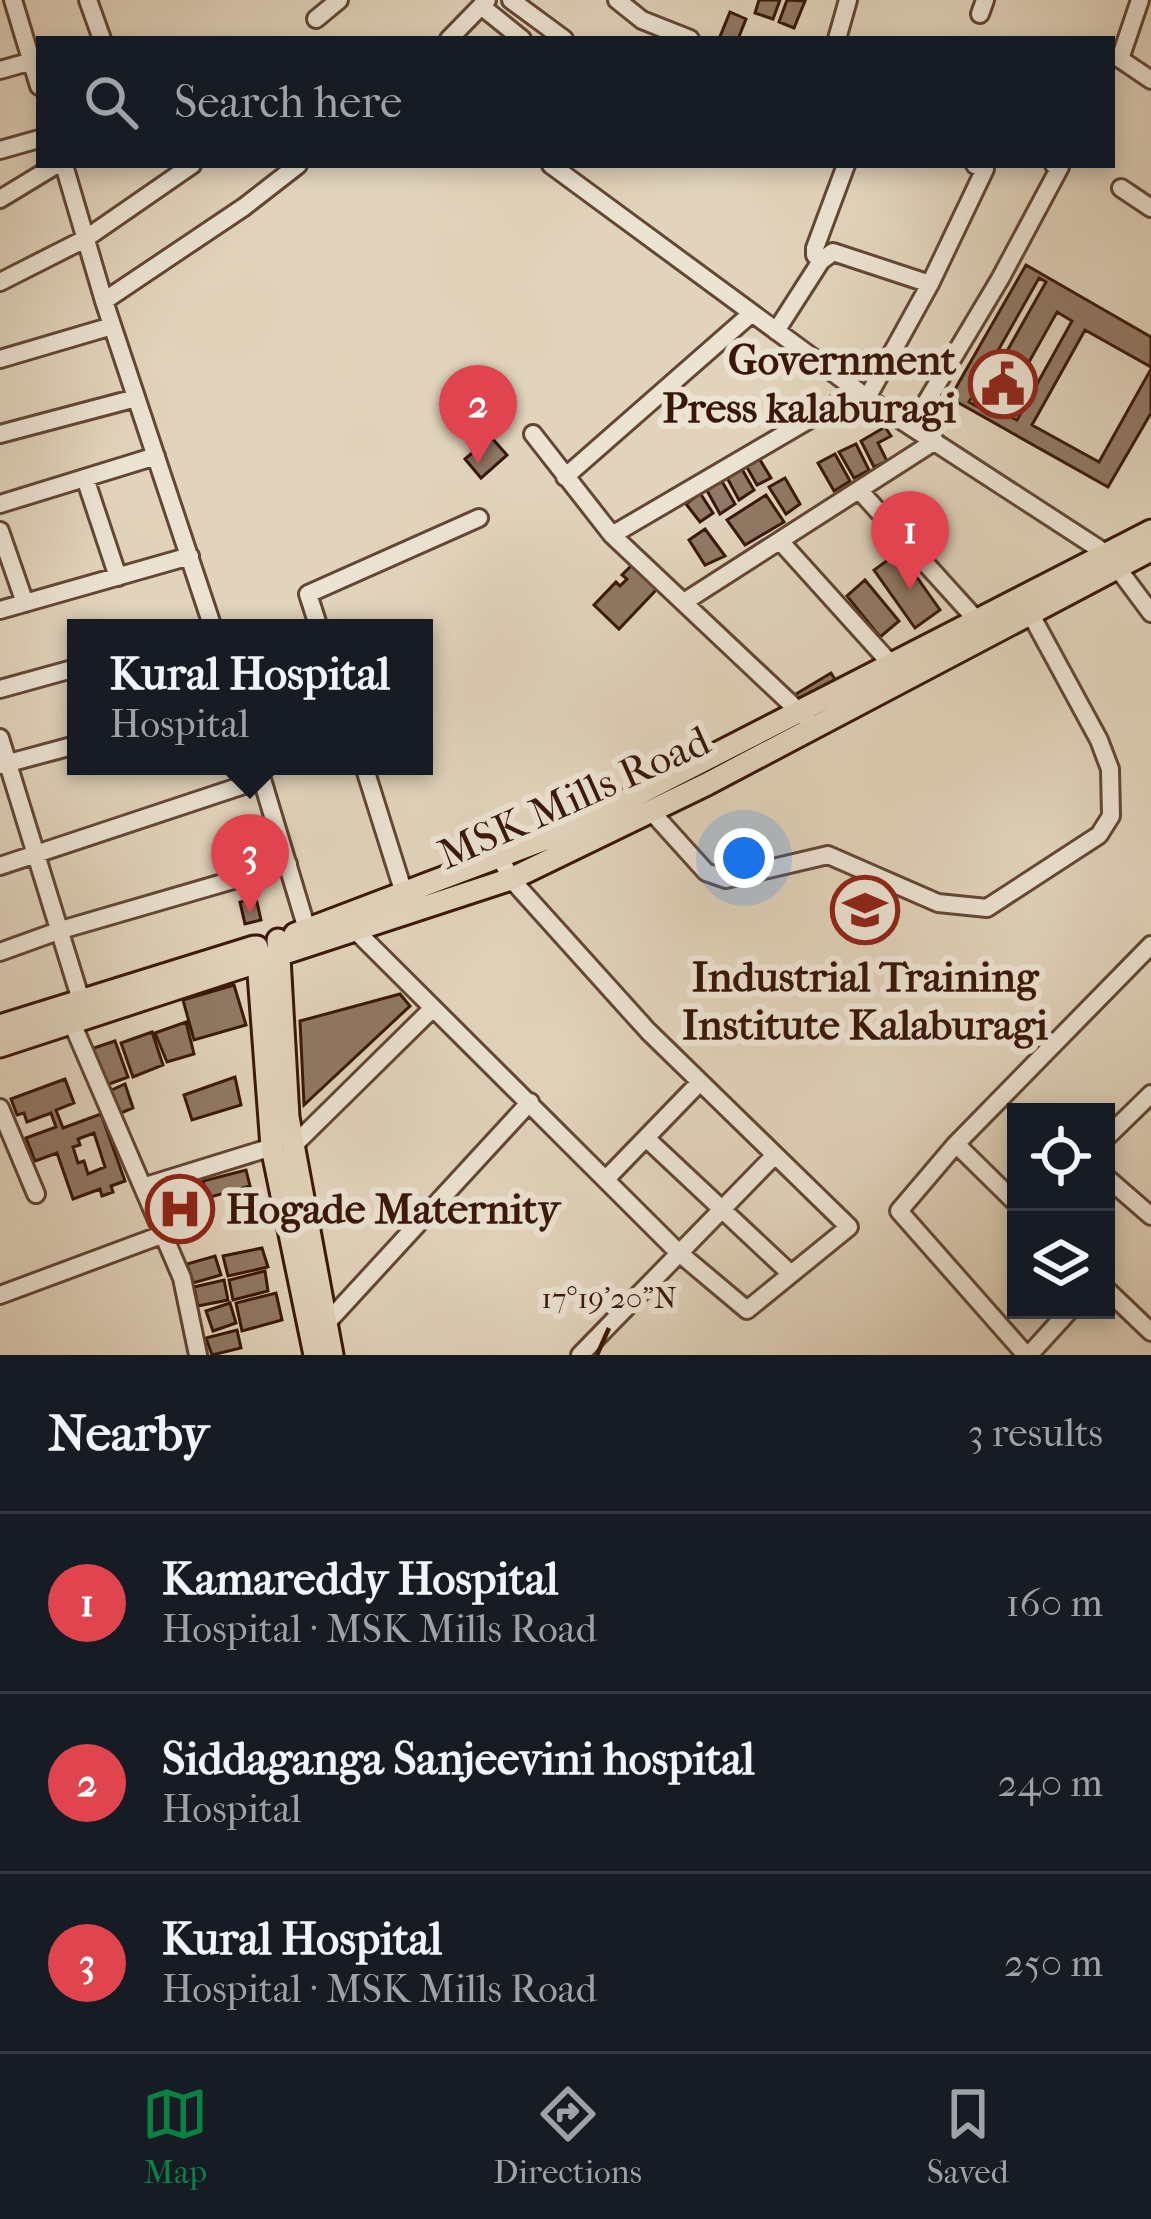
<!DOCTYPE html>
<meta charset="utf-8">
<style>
:root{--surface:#171b24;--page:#242831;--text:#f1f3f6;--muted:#9ea1a6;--line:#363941;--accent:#0b8043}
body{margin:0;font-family:"IM FELL French Canon",serif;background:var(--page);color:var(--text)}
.controls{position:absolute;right:36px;bottom:36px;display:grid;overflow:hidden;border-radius:0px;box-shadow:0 6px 18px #0003}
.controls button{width:108px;height:108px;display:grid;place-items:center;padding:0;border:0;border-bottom:3px solid var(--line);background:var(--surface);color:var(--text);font:60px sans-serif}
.you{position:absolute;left:744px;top:858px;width:42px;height:42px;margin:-30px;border:9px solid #fff;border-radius:50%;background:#1a73e8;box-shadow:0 0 0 18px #1a73e833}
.badge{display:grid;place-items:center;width:78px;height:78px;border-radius:50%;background:var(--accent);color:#fff;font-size:39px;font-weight:700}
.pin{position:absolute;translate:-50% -99px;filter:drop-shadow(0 3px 6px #0008)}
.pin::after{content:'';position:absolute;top:63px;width:42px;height:36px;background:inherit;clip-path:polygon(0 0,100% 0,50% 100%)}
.popup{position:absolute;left:67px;top:619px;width:366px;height:156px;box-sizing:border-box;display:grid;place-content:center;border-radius:0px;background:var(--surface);filter:drop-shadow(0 3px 9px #0005);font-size:39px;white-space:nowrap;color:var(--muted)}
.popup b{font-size:45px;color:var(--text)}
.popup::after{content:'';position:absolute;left:50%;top:100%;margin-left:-24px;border:24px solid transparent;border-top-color:var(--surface)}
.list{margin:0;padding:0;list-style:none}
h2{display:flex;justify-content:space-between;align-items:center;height:156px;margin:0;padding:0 48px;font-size:51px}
h2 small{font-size:39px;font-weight:400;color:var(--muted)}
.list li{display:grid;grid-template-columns:78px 1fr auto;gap:36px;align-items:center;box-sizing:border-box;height:180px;padding:0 48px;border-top:3px solid var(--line)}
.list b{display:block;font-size:45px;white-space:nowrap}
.list p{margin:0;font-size:39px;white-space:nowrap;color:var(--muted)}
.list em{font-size:39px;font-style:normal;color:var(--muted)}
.icon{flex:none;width:66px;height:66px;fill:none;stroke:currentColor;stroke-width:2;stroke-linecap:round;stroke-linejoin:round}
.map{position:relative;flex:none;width:1151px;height:1355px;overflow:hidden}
.search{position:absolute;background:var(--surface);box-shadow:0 6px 18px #0003;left:36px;right:36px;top:36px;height:132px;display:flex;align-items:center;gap:30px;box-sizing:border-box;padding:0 42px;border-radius:0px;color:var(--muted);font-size:45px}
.sheet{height:696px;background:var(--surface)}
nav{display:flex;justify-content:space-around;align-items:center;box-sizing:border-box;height:168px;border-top:3px solid var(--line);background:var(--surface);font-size:33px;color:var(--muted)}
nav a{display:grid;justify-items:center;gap:6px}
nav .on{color:var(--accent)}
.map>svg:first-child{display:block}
.building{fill:#917965;stroke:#391707;stroke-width:3;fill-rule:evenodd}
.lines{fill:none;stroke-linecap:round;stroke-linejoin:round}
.minor-casing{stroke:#634634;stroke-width:22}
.major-casing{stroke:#391707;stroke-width:27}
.minor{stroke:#ece3d3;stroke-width:16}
.major{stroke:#e2d4bc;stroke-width:21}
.ticks{fill:none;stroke:#391707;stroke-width:4.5}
.labels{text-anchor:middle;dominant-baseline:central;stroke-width:12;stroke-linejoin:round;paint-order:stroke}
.poi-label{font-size:42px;font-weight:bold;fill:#391707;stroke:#ece3d3;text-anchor:end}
.street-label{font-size:42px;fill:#391707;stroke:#ece3d3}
.ticks-label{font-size:30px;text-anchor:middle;fill:#391707;stroke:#ece3d3;stroke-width:12;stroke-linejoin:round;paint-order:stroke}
</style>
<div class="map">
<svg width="1151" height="1355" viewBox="0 0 1151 1355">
<rect width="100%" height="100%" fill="#e2d4bc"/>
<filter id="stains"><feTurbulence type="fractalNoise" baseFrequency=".00167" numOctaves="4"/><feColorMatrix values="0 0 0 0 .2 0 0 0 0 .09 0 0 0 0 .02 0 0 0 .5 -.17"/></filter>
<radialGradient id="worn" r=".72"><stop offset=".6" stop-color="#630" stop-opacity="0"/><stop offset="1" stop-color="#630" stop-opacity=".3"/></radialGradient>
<path class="building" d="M759,0H780L773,19L755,13Z
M787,0L805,1L794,28L779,22Z
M730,12L746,19L738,39H719Z
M1026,265L1151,337V367L1085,330L1032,425L1099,462L1151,369V413L1108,487L950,398ZM1039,278L1046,282L976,406L969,402ZM1057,312L1072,321L1017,420L1001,412Z
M885,427L891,436L878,443L887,461L874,467L861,441Z
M491,437L507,455L481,478L465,459Z
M856,444L869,470L854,478L839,452Z
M835,454L850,481L834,491L818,463Z
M757,455L771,478L757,485L744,462Z
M739,464L754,490L739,500L725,474Z
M720,478L735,504L720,514L705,487Z
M785,478L800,504L786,514L769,487Z
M700,493L713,513L700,522L686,504Z
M766,495L784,522L745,545L727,520Z
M705,529L725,556L705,565L689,540Z
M899,552L940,610L915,628L874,570Z
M632,565L657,589L619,629L594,605L616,582L620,586L627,579L622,575Z
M865,580L899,621L880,637L847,596Z
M831,673L838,684L802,705L796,694Z
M256,898L261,920L245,924L240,902Z
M234,985L246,1025L194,1040L183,1000Z
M400,994L410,1006L304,1105L300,1021Z
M186,1022L194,1054L167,1062L155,1033Z
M152,1032L163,1065L133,1077L121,1043Z
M115,1041L128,1077L101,1087L88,1050Z
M235,1077L241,1105L192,1120L184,1095Z
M65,1079L74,1103L56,1110L63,1128L101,1114L125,1181L111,1186L113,1192L102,1196L100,1189L73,1199L57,1153L35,1161L26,1138L56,1127L51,1113L27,1122L24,1113L17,1115L11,1099ZM94,1133L105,1167L88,1174L84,1161L78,1163L73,1147L80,1145L78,1139Z
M125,1084L133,1108L116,1115L105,1093Z
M246,1170L250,1186L207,1198L203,1181Z
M191,1184L205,1228L177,1237L162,1193Z
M262,1248L268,1267L228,1276L223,1256Z
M215,1256L221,1275L193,1283L187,1264Z
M265,1271L268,1291L233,1300L229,1280Z
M224,1280L228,1300L198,1306L194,1287Z
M276,1293L282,1320L242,1331L236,1303Z
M230,1303L236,1323L213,1331L206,1311Z
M237,1330L241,1348L212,1355L206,1338Z"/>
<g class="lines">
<g class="minor-casing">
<path id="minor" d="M13,0L39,86
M88,0L102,39
M511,0L564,39
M617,0L642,20L690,39
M1140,0L1120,59L1151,80
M481,6L522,39
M980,14L985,0
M316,19L339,0
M449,39L487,0
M837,39L848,0
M0,70L32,61
M0,150L39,139
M64,165L104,301L213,628
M551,165L873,402L1107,554L1151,613
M1121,188L1151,208
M0,199L56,165
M821,261L815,255V248L846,165
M0,282L85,239L192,165
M104,301L244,207L298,165
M776,331L821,261L833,252L930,284
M0,359L112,326
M867,398L930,284L985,169L975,165
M912,426L1000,279L1060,167L1054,165
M0,434L136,398
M533,434L612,535L806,718
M565,477L752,313
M85,478L118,577
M859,490L983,627
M0,504L156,456
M0,531L25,603
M612,535L858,391
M780,541L891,664
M684,602L935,441
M0,610L190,556
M319,628L308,594L479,518
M0,689L76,668
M0,738L84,1010
M1,765L76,745
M258,766L309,936
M364,766L403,890
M650,810L706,872L726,879L828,855L938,903L987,908L1099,835L1111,816L1110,769L1099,740L1030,613
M0,866L262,779
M355,930L678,1252L747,1310L849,1227L648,1031L511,879L499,855
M0,952L61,930L288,864
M69,1016L182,1278L198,1355
M0,1108L36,1194
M646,1138L791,1274
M1106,1138L1151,1094
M956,1144L1016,1203
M292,1147L433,1008
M1106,1177L1151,1216
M606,1179L700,1082
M146,1186L272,1147
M1106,1289L1151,1332
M0,1295L164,1234
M323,1327L530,1102
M580,1355L775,1155
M1026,1355L899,1211L956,1144L1151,945
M1029,1355L1070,1310"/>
</g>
<g class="major-casing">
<path id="major" d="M295,934L564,832L1151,531
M278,940L288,1117L332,1355
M257,947L272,1147L315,1355
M0,1026L254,947
M0,1046L511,879L707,784L1151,550"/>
</g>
<use href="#minor" class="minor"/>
<use href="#major" class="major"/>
</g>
<path class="ticks" d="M597,1355L609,1328"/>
<defs>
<g id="civic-ring" transform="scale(3.45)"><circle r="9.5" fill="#ece3d3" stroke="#8f2418" stroke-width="1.5"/><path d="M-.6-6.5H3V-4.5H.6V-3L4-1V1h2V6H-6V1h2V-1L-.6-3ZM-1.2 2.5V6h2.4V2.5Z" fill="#8f2418"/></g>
<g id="school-ring" transform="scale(3.45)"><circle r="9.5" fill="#ece3d3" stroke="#8f2418" stroke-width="1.5"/><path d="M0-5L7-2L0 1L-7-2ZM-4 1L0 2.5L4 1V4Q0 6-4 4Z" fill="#8f2418"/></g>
<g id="hospital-ring" transform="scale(3.45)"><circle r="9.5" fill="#ece3d3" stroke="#8f2418" stroke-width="1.5"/><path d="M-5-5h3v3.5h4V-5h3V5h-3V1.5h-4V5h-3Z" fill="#8f2418"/></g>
</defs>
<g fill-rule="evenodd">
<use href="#civic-ring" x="1003" y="384"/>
<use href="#school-ring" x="865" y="910"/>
<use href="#hospital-ring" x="180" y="1209"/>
</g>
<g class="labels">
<g class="poi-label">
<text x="956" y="360">Government<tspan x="956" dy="48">Press kalaburagi</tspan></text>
<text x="865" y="977" text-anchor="middle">Industrial Training<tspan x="865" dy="48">Institute Kalaburagi</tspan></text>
<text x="226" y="1209" text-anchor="start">Hogade Maternity</text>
</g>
<g class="street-label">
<text transform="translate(574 798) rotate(-24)">MSK Mills Road</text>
</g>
</g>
<g class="ticks-label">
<text x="609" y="1308">17°19'20"N</text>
</g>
<rect width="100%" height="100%" filter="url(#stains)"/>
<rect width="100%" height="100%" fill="url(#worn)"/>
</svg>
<div class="controls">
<button><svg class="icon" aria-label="locate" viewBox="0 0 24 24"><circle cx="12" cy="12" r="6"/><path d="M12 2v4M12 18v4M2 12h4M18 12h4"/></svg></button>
<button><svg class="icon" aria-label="layers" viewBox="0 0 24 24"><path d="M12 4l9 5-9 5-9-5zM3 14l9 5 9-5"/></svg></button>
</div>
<div class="you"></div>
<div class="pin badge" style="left:910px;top:590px;background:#e0444e">1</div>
<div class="pin badge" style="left:478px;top:464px;background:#e0444e">2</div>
<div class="pin badge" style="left:250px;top:913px;background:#e0444e">3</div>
<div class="popup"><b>Kural Hospital</b>Hospital</div>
<div class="search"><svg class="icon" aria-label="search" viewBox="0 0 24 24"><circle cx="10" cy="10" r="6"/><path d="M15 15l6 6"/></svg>Search here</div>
</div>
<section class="sheet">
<h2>Nearby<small>3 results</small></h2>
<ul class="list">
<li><span class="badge" style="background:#e0444e">1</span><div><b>Kamareddy Hospital</b><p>Hospital · MSK Mills Road</p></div><em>160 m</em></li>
<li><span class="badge" style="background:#e0444e">2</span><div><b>Siddaganga Sanjeevini hospital</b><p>Hospital</p></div><em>240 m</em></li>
<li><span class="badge" style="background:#e0444e">3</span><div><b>Kural Hospital</b><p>Hospital · MSK Mills Road</p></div><em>250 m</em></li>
</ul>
</section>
<nav>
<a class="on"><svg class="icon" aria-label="map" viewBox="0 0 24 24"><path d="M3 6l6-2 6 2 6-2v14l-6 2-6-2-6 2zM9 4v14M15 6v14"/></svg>Map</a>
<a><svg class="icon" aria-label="directions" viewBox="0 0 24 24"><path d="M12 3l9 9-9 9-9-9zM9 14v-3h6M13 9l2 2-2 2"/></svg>Directions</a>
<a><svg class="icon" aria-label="saved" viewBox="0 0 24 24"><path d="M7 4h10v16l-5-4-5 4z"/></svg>Saved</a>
</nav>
